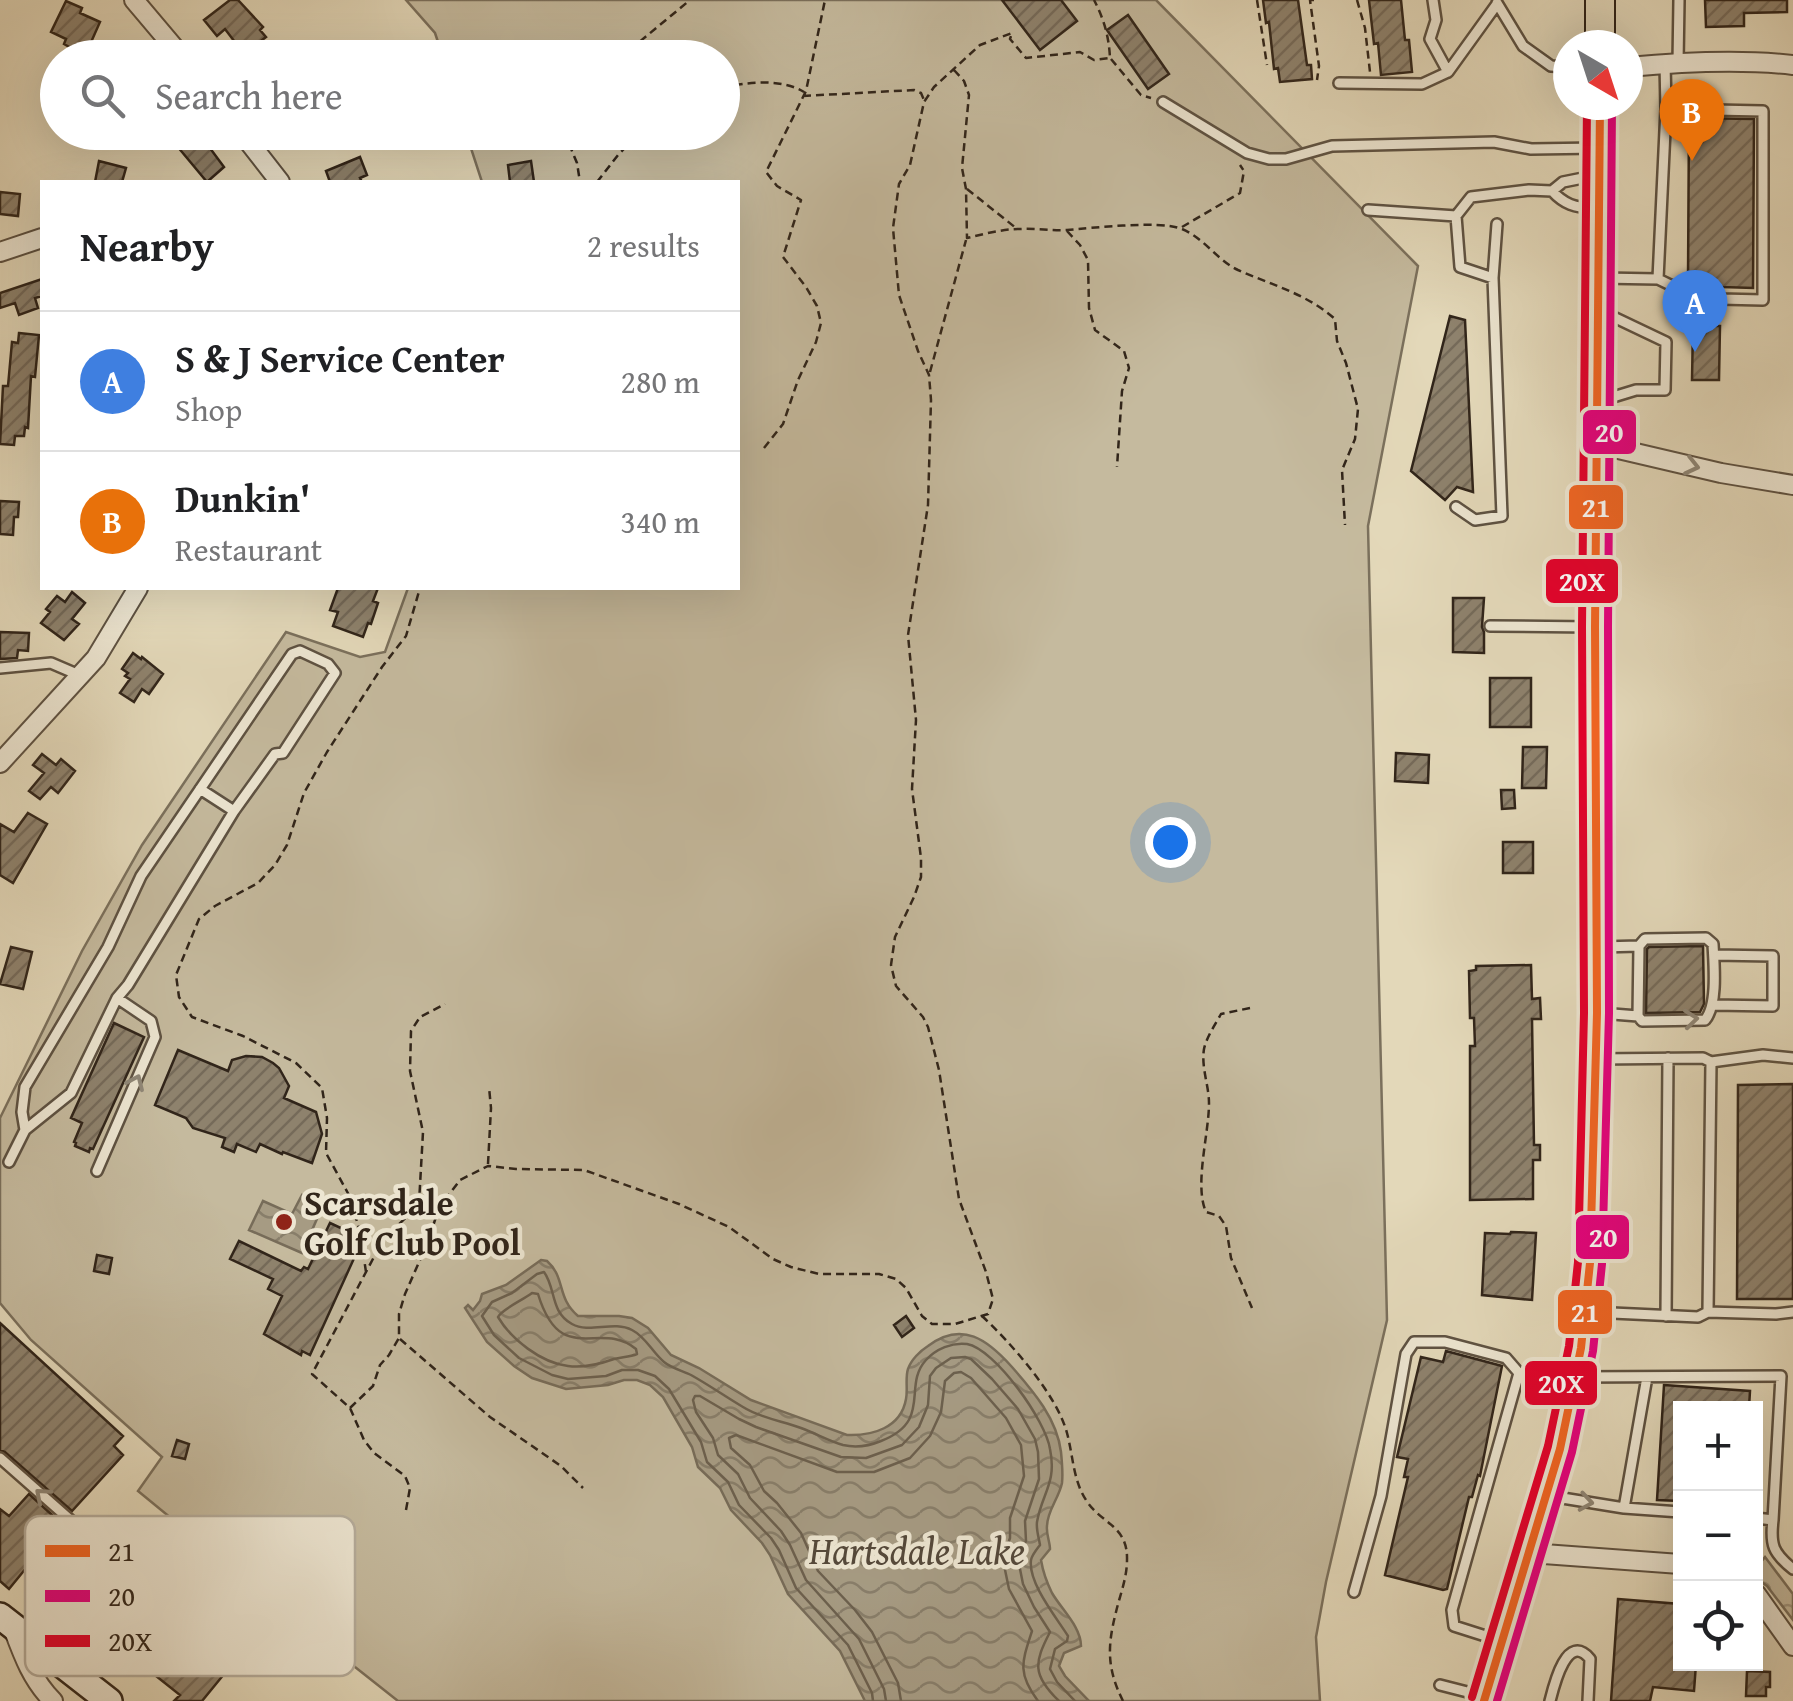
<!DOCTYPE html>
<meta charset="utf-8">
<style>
:root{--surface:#fff;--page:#f6f6f6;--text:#202124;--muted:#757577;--line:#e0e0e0;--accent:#8f2418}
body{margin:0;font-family:"Gentium Book Plus",serif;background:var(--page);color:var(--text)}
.controls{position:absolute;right:30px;bottom:30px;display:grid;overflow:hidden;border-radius:0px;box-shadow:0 10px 40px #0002}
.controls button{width:90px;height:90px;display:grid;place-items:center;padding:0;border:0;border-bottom:2px solid var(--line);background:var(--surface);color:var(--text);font:50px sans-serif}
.compass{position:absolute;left:1553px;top:30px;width:90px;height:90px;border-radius:50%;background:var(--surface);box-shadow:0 10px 40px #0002;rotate:141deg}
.you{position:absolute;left:1170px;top:842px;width:35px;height:35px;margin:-25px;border:8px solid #fff;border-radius:50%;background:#1a73e8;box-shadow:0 0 0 15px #1a73e833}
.badge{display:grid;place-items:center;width:65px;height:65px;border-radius:50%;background:var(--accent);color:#fff;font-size:32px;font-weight:700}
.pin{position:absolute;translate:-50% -82px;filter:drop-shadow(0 2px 5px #0008)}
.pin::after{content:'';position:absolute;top:52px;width:35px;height:30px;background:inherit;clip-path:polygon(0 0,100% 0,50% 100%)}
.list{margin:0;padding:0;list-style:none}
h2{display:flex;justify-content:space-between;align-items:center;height:130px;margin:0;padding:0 40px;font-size:42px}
h2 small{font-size:32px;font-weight:400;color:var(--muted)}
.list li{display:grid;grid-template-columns:65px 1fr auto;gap:30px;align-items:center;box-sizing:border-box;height:140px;padding:0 40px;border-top:2px solid var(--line)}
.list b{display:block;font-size:38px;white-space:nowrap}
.list p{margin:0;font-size:32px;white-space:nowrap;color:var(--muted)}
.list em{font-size:32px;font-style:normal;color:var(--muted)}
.icon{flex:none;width:55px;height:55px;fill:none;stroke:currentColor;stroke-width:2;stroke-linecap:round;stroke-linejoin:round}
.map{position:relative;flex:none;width:1793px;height:1701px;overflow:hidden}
.search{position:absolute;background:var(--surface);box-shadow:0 10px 40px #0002;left:40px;top:40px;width:700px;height:110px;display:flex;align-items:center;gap:25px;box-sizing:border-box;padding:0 35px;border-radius:55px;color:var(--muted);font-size:38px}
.panel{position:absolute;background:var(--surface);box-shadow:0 10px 40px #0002;left:40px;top:180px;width:700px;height:410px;border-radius:0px}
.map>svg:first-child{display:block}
.green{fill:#c5ba9e;stroke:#7b705c;stroke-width:2.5}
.forest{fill:url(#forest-crowns);stroke:#7b705c;stroke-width:2.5}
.water{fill:url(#water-waves);stroke:#776c59;stroke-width:2.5}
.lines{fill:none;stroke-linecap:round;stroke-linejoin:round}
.shore{stroke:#6c604e;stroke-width:2.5}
.building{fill:url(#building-hatch);stroke:#31251a;stroke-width:2.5}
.lane-casing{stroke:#5e5242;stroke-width:14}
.street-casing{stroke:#5e5242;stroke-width:22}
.secondary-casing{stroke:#31251a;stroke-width:30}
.primary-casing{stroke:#31251a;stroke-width:32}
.path{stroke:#31251a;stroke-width:2.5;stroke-dasharray:8 5;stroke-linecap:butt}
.lane{stroke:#ede6d2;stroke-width:9}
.street{stroke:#ede6d2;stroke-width:18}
.secondary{stroke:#ede6d2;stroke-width:25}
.primary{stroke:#e3d8b9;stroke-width:28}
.bus-1-casing{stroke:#ede6d2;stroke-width:15}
.bus-2-casing{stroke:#ede6d2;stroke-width:15}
.bus-3-casing{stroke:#ede6d2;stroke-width:15}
.bus-1{stroke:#f26522;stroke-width:8}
.bus-2{stroke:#e5007d;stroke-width:8}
.bus-3{stroke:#e4002b;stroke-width:8}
.oneway{stroke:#8f8676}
.poi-dot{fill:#8f2418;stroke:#ede6d2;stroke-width:4}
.labels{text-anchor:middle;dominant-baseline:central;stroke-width:9;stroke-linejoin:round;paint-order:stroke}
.poi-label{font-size:35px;font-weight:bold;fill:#31251a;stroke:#ede6d2;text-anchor:start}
.water-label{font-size:38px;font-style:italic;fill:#54483a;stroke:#ede6d2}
.key{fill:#ede6d2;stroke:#b5ac9b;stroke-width:2.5}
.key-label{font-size:28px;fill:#31251a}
.line-badge{stroke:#ede6d2;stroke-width:4}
.badge-label{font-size:28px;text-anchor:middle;font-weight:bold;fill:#fff}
</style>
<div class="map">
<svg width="1793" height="1701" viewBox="0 0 1793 1701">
<defs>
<pattern id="forest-crowns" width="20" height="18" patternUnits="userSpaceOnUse" patternTransform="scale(2.5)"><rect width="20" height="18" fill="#c5ba9e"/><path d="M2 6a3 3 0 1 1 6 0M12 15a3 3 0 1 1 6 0" fill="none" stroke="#a19780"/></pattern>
<pattern id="water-waves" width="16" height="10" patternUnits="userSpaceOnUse" patternTransform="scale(2.5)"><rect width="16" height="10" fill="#a69b83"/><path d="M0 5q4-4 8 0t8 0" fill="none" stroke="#887e6a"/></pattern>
<pattern id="building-hatch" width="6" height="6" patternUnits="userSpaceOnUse" patternTransform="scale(2.5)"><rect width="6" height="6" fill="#8e826d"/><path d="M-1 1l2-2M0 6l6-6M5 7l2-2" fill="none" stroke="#756a59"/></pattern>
</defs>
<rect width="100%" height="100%" fill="#e3d8b9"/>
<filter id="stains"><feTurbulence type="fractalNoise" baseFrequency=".002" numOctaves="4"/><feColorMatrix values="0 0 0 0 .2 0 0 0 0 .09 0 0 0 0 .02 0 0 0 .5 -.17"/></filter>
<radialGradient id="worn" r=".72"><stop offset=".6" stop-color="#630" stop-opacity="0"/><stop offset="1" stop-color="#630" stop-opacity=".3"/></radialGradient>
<path class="green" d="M406,0H1156L1418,266L1368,526L1387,1320L1326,1582L1316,1637L1320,1701H398L288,1614L138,1491L162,1457L31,1340L0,1303V1118L82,951L142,845L286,632L360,657L385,652L408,588H738V182H482L466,133L722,132V58L443,57L435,33Z"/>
<path class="forest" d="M1765,1557L1793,1594V1620L1767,1586L1756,1578V1568Z"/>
<path class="water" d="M302,1195L323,1205L302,1253L249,1230L263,1201L292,1214Z
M541,1260L547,1261C566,1278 556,1297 578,1316H619L632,1318L648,1328L671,1355L699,1368L751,1400L847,1435C872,1436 901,1428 906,1399C908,1390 905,1378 908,1369C911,1360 920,1351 928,1346C962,1320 988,1340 1012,1367C1034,1392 1057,1419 1061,1452C1062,1462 1063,1474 1062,1483C1059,1498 1047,1511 1047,1526C1046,1534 1050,1542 1050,1549L1041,1560C1043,1572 1047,1583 1052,1593C1062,1610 1081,1627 1081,1646L1064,1653L1059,1666L1065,1676L1089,1701H865L840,1651L788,1594L770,1555L762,1543L731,1510L720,1488L698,1467L692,1447L663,1397L650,1385L637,1380H624L608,1385L566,1389L532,1378L514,1366L487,1342L465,1308L468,1305L473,1310L480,1301L482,1294L506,1285Z"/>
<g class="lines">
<path class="shore" d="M532,1293L538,1294C561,1369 600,1319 636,1349L637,1354C630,1357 622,1357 614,1359C600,1364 583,1368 568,1366C541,1363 511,1339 498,1317C502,1309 523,1300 532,1293Z
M873,1701L872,1693L848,1645L796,1588L779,1550L771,1538L739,1505L728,1482L707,1462L701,1442L669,1389L655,1376L638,1370H622L606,1376L568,1379L552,1375L519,1358L494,1335L482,1316L492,1302L512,1293L537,1274L544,1272C556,1288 550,1312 572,1324C590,1334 613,1320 632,1330C646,1337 652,1352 664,1362C671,1368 683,1371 691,1375C709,1385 726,1397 743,1407C760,1418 782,1421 801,1428C815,1433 829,1441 843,1445C856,1448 869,1446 881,1441C933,1421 902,1386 926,1360C936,1349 952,1342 967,1344C995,1349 1046,1421 1050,1449C1057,1483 1042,1493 1037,1522C1036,1530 1039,1538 1040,1545C1037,1549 1032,1555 1031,1560C1028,1583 1056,1617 1068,1636L1067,1641L1055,1649L1050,1669L1057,1682L1075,1701
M886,1701L884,1689L859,1639L806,1580L790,1545L781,1531L750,1498L738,1474L718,1455L713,1438L696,1412L693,1400L695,1396H700L739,1419L756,1427L841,1457L866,1458L902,1445L919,1427L928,1405L930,1376L936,1368L951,1358L965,1357L971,1359L992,1379L1018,1409L1035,1439L1038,1452L1039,1479L1025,1521L1026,1541L1020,1553L1019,1564L1023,1584L1034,1607L1050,1632C1034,1663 1032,1675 1059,1701
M901,1701L898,1683L872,1632L855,1610L818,1571L801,1533L777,1503L764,1491L750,1465L731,1448L729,1438L736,1435L837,1472H874L910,1458L930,1436L941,1412L945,1381L954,1373L961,1372L971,1378L1006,1418L1021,1445L1024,1476L1010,1518V1538L1005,1553L1004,1565L1009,1589L1032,1631C1022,1662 1017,1673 1038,1701"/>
</g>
<path class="building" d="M230,0H238L263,27L260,30L266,37L244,54L225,29L217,36L204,20Z
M1002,0H1061L1077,21L1040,50Z
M1263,0H1298L1307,65H1311L1312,79L1280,82L1278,68L1274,69L1269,22L1266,23Z
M1369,0H1401L1405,40H1409L1412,72L1381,75L1378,43L1374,44Z
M1705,0H1787V12L1744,13V26L1706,27Z
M66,1L82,8L80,13L100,22L84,58H66L71,48L64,44L66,39L51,32Z
M1128,15L1169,74L1148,89L1107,30Z
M1689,118L1754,119L1753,288L1722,287L1688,279Z
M182,132H198L224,167L207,182L172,140Z
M360,157L367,175L360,178L362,182H330L326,171Z
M99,161L126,168L122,182H95Z
M531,161L534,182H510L508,165Z
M0,192L20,194L18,216L0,214Z
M42,279V296L35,298L38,308L19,315L15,303L0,308V293Z
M1450,316L1465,320L1473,492L1457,487L1445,500L1411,471Z
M1693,326H1720L1719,380H1692Z
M19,333L39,335L35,377L31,376L28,428L25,427L24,436H15L14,445L0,444L3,386H8L12,342L18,343Z
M0,501L19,502L18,517H14L13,535L0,534Z
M338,588H378L373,601L378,603L371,624L368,623L363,637L333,626L338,612L330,610Z
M72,592L85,603L72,619L79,624L64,640L41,623L50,612L46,609L57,596L65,602Z
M1453,598H1484L1482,627L1484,632V653L1453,652Z
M0,632L29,633L28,651L18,650L17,658L0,659Z
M133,653L141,659L142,657L163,674L149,694L142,689L134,702L120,693L130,679L125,676L128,673L122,669Z
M1490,678H1531V727H1490Z
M1523,747H1547L1546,788H1522Z
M1396,753L1429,755L1428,783L1395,781Z
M42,754L56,765L61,759L75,771L58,793L51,787L40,799L29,791L44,773L33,765Z
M1501,790H1514L1515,808L1502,809Z
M28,813L47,824L13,883L0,875V824L14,832Z
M1503,842H1533V873H1503Z
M1703,946L1704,1004L1700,1012L1646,1013L1647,949L1649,947Z
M11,947L32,952L23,989L0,984Z
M1531,965L1532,999L1540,998L1541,1019H1532L1534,1145H1540V1160H1533V1199L1470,1200V1046H1475L1474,1018H1470L1469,971L1476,970V966Z
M114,1023L144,1037L93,1149L90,1148L89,1152L75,1146L76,1143L74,1142L82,1123L71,1118Z
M178,1050L228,1071L232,1060L246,1056L262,1057L273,1063L279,1068L289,1086L284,1098L316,1112L322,1134L312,1163L283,1152L282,1154L260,1144L256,1152L237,1144L234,1152L222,1147L225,1138L193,1128L186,1118L155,1105Z
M1793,1084V1299H1737L1738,1085Z
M330,1223L354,1234L347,1250L356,1254L310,1355L302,1351L301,1355L264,1334L282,1296L268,1289L273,1279L230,1259L239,1241L301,1271L304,1267L308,1269Z
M1511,1232L1536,1233L1532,1300L1482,1295L1485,1233L1510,1234Z
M97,1255L112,1258L109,1274L94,1271Z
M906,1316L914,1328L902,1337L894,1325Z
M0,1323L123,1436L114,1446L123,1455L72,1511L5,1452L0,1450Z
M1446,1351L1502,1366L1480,1476L1478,1475L1472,1497H1469L1447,1589L1443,1590L1385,1575L1408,1477H1404L1408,1459L1397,1457L1421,1357L1443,1362Z
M1664,1385L1750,1391L1749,1408H1680V1501L1657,1500Z
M177,1440L189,1444L185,1459L172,1456Z
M29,1494L62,1524L9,1589L0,1581V1509L9,1516Z
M1618,1599L1680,1604V1664H1696L1694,1691L1653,1687L1650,1701H1611Z
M201,1635L210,1642L213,1638L229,1651L226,1655L234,1662L202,1701H174L180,1695L146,1668L152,1660L148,1657L160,1642L164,1645L172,1636L189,1650Z
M1747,1671L1770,1672V1687H1766V1696H1746Z"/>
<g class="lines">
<g class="lane-casing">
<path id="lane" d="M1433,0L1436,20L1430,39L1448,72
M1497,3L1523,46L1551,66L1568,67
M1678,63L1679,0
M1339,83L1422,84L1448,72L1497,4
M1163,102L1247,153L1269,159H1286L1332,146L1494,142L1531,149L1598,148
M1552,191C1564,204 1575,208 1593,208
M1368,210L1456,216
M1493,278L1460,267L1456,216L1471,197L1529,190L1552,191L1563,182L1593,176
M1601,278L1658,279L1687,293L1720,299L1763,300V111L1666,109
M1658,279L1666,109L1665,63
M1600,401L1636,390H1665L1666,342L1603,312
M1456,507L1475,520L1502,516L1493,278L1497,224
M1490,626L1592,627
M300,651L328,664L335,673L283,753L275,754L234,811L128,985L117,998L71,1093L25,1130L22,1112L25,1087L108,947L141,876L292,654Z
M0,668L51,663L79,675
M200,789L234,811
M1713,1005L1773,1006V956L1714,955
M1600,1013L1638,1016L1642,1021L1705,1020C1718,1005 1714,964 1713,944L1706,938L1645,939L1639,946L1601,947
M1638,1016L1639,946
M1711,1062L1763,1055L1793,1058
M9,1162L25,1130
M97,1171L155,1037L151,1021L117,998
M1591,1312L1698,1317L1708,1312L1711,1062L1703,1058L1597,1059
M1708,1312L1776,1314L1793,1312
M1666,1316L1668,1058
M0,1458L84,1532
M1550,1496L1624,1508L1680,1512
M1624,1508L1647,1377
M1773,1520C1770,1545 1773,1553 1793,1569
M1354,1592L1381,1496L1406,1354L1414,1342H1445L1506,1358L1519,1373
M1498,1640L1454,1626L1452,1610L1519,1373L1576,1377L1781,1376L1773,1520L1756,1518
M1440,1685L1483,1696
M1550,1701C1554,1685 1567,1631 1590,1659L1588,1701"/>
</g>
<g class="street-casing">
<path id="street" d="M134,0L183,58
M1628,67C1682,62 1739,59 1793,65
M241,132L280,182
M0,252L42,238
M1597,444L1721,473L1793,485
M0,763L96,658L138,588
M1530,1553L1680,1564
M1756,1594L1793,1646
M13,1628C23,1655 32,1680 53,1701"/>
</g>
<g class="secondary-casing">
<path id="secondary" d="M0,1616L109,1701"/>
</g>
<g class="primary-casing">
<path id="primary" d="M1600,45V0
M1484,1701L1560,1449L1581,1348L1590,1263L1593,1216L1594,1059L1597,1013L1595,947V627L1600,105"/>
</g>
<path class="path" d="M1257,0L1267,65
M1314,0H1310L1319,66L1317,80
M1357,0L1365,28L1370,72
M620,58L690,0
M1111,59L1141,95L1151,98
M954,70L964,81L969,95L962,168L966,189L967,238C984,234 1002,229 1020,229C1035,228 1051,231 1067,230C1092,228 1160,220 1182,229C1204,238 1217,260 1238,270C1272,285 1307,294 1335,319L1337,341L1346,363L1358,409L1355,439L1342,470L1345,525
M722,88C747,82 781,78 804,92
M803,96L914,90L921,93L924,100
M564,132L577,163L580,182
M597,182L618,155L640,132
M967,189L1016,228
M1182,227L1240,193L1244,171L1240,165
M1067,231L1080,245L1088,260L1089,308L1095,330L1124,351L1129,368L1122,391L1117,467
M930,372L966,240
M764,448L783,424L798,380L816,342L821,323L817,306L806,287L783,257L801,200L777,186L766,172L806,91L825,0
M1250,1008L1221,1014C1215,1025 1207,1036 1204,1049C1201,1067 1209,1086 1209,1103C1209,1134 1194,1185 1206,1212L1219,1216L1226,1226L1231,1258L1252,1308
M488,1164L491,1108L489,1087
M366,1272L360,1232L350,1197L326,1153L327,1118L322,1088L296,1063L243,1036L192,1017L179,997L176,975L199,919L215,906L258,883L275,865L287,845L304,793L327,752L382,667L406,636L420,588
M982,1316C1011,1343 1057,1395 1067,1433C1073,1455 1073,1480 1086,1500C1101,1524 1128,1525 1127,1560C1127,1578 1120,1595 1116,1612C1107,1647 1107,1669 1123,1701
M400,1339L490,1417L561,1466L583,1488
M350,1408L373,1386L380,1365L389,1355L399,1338V1314L405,1294L427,1244L439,1208L460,1180L488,1166L516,1169L584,1170L679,1204L729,1227L773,1259L791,1267L819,1274H879L896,1279L906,1288L922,1316L932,1324H955L988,1314L993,1299L986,1272L959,1199L939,1070L928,1027L923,1017L896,986L891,965L895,937L914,897L921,877V858L912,789L916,720L908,635L928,505L931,400L929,375L918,351L899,295L893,228L899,184L910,165L924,102L934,87L980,45L1012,33L1010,39L1026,58L1080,52L1094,60L1110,58C1109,37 1104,19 1094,0
M406,1510L410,1488L405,1476L374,1453L364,1440L350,1408L312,1374L384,1238L413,1211L419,1203L423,1132L410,1071L411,1031L420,1017L445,1004"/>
<use href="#lane" class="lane"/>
<use href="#street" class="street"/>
<use href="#secondary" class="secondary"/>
<use href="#primary" class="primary"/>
<g class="bus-1-casing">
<path id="bus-1" d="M1484,1701L1560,1449L1581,1348L1590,1263L1597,1013L1595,627L1600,105"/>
</g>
<g class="bus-2-casing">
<path id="bus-2" d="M1497,1701L1572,1452L1593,1351L1602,1264L1609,1013L1608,627L1612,105"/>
</g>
<g class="bus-3-casing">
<path id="bus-3" d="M1472,1697L1548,1446L1569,1346L1578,1262L1584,1013L1582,627L1587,105"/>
</g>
<use href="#bus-1" class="bus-1"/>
<use href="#bus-2" class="bus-2"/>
<use href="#bus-3" class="bus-3"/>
</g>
<defs><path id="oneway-chevron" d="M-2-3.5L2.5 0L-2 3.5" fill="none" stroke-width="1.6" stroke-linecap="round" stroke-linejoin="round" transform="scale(2.5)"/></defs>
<g class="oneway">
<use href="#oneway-chevron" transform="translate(1692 466) rotate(13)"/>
<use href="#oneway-chevron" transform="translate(1691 1019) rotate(-6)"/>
<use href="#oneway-chevron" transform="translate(136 1082) rotate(-66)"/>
<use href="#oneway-chevron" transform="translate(42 1495) rotate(-139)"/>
<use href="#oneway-chevron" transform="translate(1586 1502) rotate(9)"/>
</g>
<circle class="poi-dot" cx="284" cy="1222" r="10"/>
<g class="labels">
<g class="poi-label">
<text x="304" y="1202">Scarsdale<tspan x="304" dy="40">Golf Club Pool</tspan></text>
</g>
<g class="water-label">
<text x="917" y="1550">Hartsdale Lake</text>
</g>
</g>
<rect x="25" y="1516" width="330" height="160" rx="15" class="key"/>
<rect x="45" y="1545" width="45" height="12" fill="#f26522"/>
<rect x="45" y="1590" width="45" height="12" fill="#e5007d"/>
<rect x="45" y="1635" width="45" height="12" fill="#e4002b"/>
<g class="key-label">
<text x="108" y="1561">21</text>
<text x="108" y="1606">20</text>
<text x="108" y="1651">20X</text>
</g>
<g class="line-badge">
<rect x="1581" y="408" width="57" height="48" rx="10" fill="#e5007d"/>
<rect x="1567" y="483" width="58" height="48" rx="10" fill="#f26522"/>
<rect x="1544" y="557" width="76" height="48" rx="10" fill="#e4002b"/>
<rect x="1574" y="1213" width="57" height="48" rx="10" fill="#e5007d"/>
<rect x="1556" y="1288" width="58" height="48" rx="10" fill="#f26522"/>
<rect x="1523" y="1359" width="76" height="48" rx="10" fill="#e4002b"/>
</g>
<g class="badge-label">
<text x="1609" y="442">20</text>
<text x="1596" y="517">21</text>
<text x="1582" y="591">20X</text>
<text x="1603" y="1247">20</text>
<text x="1585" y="1322">21</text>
<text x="1561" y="1393">20X</text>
</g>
<rect width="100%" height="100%" filter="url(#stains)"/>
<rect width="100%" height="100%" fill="url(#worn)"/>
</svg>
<div class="controls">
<button>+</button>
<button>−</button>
<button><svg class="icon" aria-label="locate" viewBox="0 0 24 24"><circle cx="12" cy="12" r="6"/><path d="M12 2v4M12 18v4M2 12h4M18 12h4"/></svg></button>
</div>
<svg class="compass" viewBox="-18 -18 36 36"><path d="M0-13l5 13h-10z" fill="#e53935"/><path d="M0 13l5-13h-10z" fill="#757577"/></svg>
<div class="you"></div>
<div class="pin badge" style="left:1695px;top:352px;background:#3f7fe0">A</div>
<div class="pin badge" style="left:1692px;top:161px;background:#e8710a">B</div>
<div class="search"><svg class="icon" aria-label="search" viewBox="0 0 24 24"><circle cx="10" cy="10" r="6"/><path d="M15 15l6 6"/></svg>Search here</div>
<section class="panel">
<h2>Nearby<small>2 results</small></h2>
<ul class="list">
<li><span class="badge" style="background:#3f7fe0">A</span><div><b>S &amp; J Service Center</b><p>Shop</p></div><em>280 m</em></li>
<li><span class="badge" style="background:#e8710a">B</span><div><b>Dunkin'</b><p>Restaurant</p></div><em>340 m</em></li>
</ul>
</section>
</div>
